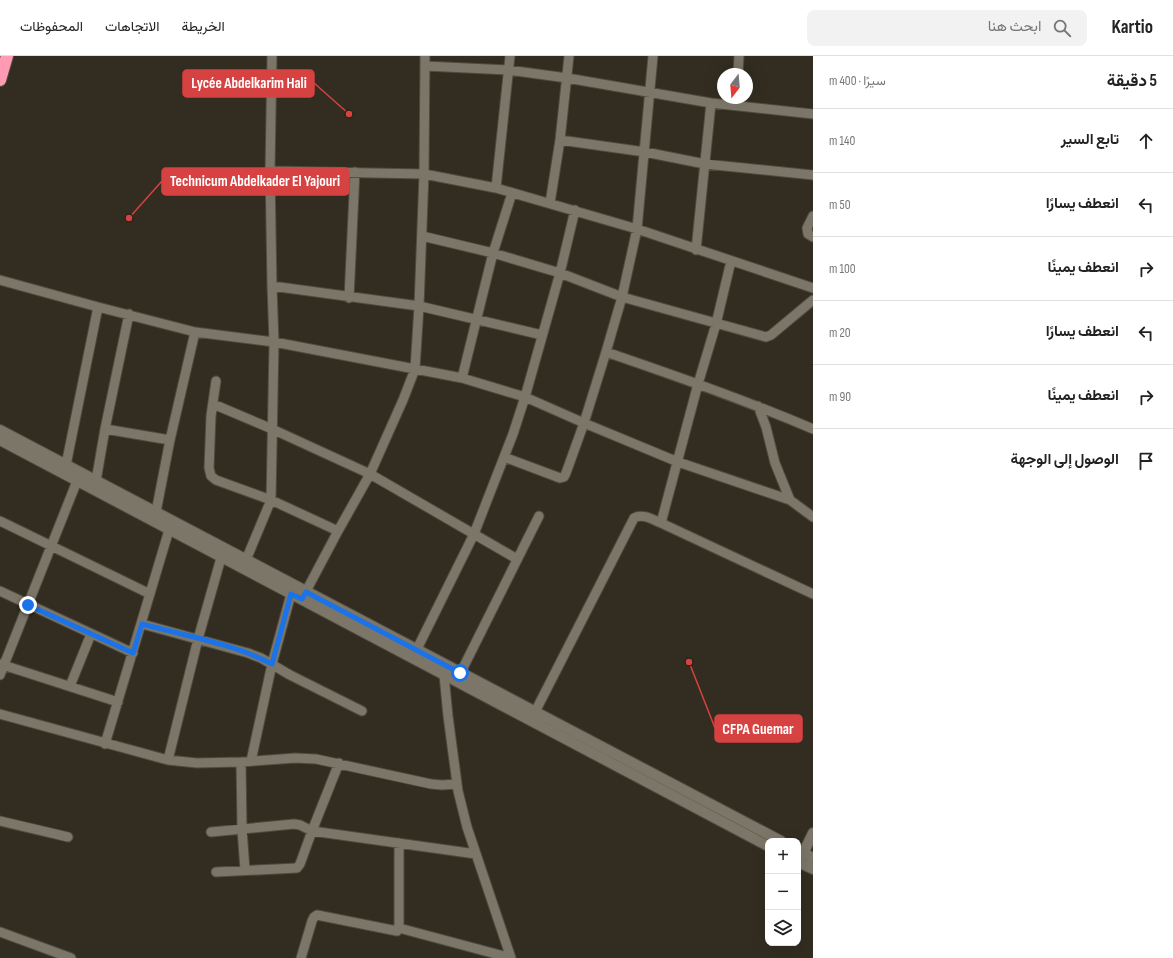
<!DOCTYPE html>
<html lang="ar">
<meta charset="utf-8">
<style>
:root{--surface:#fff;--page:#f2f2f2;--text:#222;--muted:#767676;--line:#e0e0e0}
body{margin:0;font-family:"Sofia Sans Condensed",Vazirmatn,sans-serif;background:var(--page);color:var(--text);direction:rtl}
.controls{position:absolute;right:12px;bottom:12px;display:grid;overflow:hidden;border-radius:8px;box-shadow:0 4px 16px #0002}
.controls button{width:36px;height:36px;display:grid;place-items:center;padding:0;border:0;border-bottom:1px solid var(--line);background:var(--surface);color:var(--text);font:20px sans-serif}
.compass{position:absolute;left:717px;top:12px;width:36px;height:36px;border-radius:50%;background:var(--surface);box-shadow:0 4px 16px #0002;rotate:196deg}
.stop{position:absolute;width:12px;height:12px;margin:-9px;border:3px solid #1a73e8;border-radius:50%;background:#fff}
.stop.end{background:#1a73e8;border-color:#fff;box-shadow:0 1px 4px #0008}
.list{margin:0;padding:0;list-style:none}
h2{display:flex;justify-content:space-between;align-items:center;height:52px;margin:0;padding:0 16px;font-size:17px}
h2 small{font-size:13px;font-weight:400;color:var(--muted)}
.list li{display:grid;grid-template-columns:26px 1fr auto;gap:12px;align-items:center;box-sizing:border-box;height:64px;padding:0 16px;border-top:1px solid var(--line)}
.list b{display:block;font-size:15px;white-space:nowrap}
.list em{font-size:13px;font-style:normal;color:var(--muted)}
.icon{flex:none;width:22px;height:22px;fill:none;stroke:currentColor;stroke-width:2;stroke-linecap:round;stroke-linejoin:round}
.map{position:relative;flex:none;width:813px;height:902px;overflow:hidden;direction:ltr}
header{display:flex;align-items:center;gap:24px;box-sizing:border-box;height:56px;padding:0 20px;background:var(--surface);border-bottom:1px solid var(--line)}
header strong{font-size:19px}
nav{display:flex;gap:22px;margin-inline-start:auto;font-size:14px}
.search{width:280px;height:36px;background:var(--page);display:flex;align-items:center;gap:10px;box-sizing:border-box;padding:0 14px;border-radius:8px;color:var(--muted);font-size:15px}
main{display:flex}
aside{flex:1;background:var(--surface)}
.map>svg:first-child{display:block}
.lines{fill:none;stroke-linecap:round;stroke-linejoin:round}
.street-casing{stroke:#4f4b40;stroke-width:11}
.secondary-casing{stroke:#4f4b40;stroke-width:12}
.highway-casing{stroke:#4f4b40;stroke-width:14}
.street{stroke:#7c7668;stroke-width:9}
.secondary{stroke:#7c7668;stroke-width:10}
.highway{stroke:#ff9ab4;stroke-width:12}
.route{stroke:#1a73e8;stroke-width:5}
.leader{fill:none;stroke:#d64241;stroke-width:1.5}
.callout-dot{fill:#d64241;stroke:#282317;stroke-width:1.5}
.callout{fill:#d64241;stroke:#d64241;stroke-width:1.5}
.callout-label{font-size:15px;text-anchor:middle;font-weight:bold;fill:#fff}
</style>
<header>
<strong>Kartio</strong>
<div class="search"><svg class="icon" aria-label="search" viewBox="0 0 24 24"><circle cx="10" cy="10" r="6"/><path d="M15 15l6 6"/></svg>ابحث هنا</div>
<nav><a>الخريطة</a><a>الاتجاهات</a><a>المحفوظات</a></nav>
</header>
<main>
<aside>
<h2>5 دقيقة<small>سيرًا · 400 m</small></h2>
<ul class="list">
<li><svg class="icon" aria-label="ahead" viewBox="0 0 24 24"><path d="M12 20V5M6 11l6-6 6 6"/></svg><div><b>تابع السير</b></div><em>140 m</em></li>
<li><svg class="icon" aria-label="left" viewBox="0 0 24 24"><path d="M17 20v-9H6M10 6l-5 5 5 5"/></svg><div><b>انعطف يسارًا</b></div><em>50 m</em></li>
<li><svg class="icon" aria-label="right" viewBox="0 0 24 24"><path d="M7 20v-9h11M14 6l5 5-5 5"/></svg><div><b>انعطف يمينًا</b></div><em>100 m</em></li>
<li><svg class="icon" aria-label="left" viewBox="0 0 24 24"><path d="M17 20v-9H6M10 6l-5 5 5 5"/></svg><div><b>انعطف يسارًا</b></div><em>20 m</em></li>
<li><svg class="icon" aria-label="right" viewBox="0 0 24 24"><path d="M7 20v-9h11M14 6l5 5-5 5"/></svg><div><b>انعطف يمينًا</b></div><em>90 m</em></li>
<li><svg class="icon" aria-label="arrive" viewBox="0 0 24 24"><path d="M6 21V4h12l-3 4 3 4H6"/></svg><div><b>الوصول إلى الوجهة</b></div></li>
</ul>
</aside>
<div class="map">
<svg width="813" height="902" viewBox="0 0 813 902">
<rect width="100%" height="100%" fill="#322d20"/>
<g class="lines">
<g class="street-casing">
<path id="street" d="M425,0L424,118L419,250L542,279
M425,10L508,14L567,22L711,47L813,58
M738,18L739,0
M560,84L645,96L705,108L813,119
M270,115L424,118L496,132L637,173L813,232
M496,132L510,0
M550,147L560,84L569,0
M813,160L807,172L808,178L813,181
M422,180L493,197L560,217L622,241L766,281L771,279L813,244
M696,194L711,47
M731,205L716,268L698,328L661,467L813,538
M0,224L98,251L66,409
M272,230L419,250L415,313L403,344L370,418L338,475L303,541
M349,242L355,116
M98,251L195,276L274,286L462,322L525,341L584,367L678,406L790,444L813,461
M606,296C676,320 745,344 813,373
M462,322L493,197L512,137
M216,325L211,360L209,412L211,420L216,424L271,444L338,475
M213,348L272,373L370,418L517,503
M758,350L766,371L775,407L790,444
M105,373L170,384
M504,401L560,422L564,421L566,417L584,367L606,296L622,241L637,173L653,0
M96,425L105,373L129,258
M156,456L170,384L195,276
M0,465L150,538
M246,504L271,444L274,286L272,230L270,115L272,0
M0,535L133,597
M142,568L248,597L261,602L290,619L362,655
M414,599L474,478L513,378L525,341L560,217L575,154
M0,608L118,646
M0,619L77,425
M444,619L448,660L458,735L467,771L511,902
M458,622L539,460
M70,630L91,578
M535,656L634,462C643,457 653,464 661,467
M0,658L168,704L197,707L241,706L295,702L316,703L431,728L442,729L457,728
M105,688L169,474
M168,704L198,583L221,502
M251,705L272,608L291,538
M241,706L242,773L245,814
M0,765L68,781
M211,776L294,768L300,769L312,775L476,798
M216,816L297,812L300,808L312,775L339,707
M399,872L511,902
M0,876L71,902
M301,902L312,865L314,861L317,859L397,875L399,869V787"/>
</g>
<g class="secondary-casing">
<path id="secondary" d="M0,374L781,785
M0,384L768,790
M798,794L813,802
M798,806L813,813
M799,806L813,777"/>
</g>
<g class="highway-casing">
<path id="highway" d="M0,24L7,0"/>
</g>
<use href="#street" class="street"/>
<use href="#secondary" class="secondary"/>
<use href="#highway" class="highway"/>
</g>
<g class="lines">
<path class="route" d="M28,549L133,597L142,568C183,579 234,588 272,608L291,538L302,543L306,536L460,617"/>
</g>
<path class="leader" d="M349 58L314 27M129 162L162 125M689 606L715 672"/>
<g class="callout-dot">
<circle cx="349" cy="58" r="4"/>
<circle cx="129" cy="162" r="4"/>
<circle cx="689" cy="606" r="4"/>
</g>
<g class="callout">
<rect x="183" y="14" width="131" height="27" rx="4"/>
<rect x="162" y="112" width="187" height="27" rx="4"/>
<rect x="715" y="659" width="87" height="27" rx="4"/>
</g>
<g class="callout-label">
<text x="249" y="32">Lycée Abdelkarim Hali</text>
<text x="255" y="130">Technicum Abdelkader El Yajouri</text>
<text x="758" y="678">CFPA Guemar</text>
</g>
</svg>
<div class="controls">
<button>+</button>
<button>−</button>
<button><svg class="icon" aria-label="layers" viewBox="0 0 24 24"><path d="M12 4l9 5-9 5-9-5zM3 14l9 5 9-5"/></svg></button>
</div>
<svg class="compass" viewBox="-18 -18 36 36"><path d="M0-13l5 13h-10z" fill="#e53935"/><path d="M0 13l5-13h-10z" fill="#767676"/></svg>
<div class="stop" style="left:460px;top:617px"></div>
<div class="stop end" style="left:28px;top:549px"></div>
</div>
</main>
